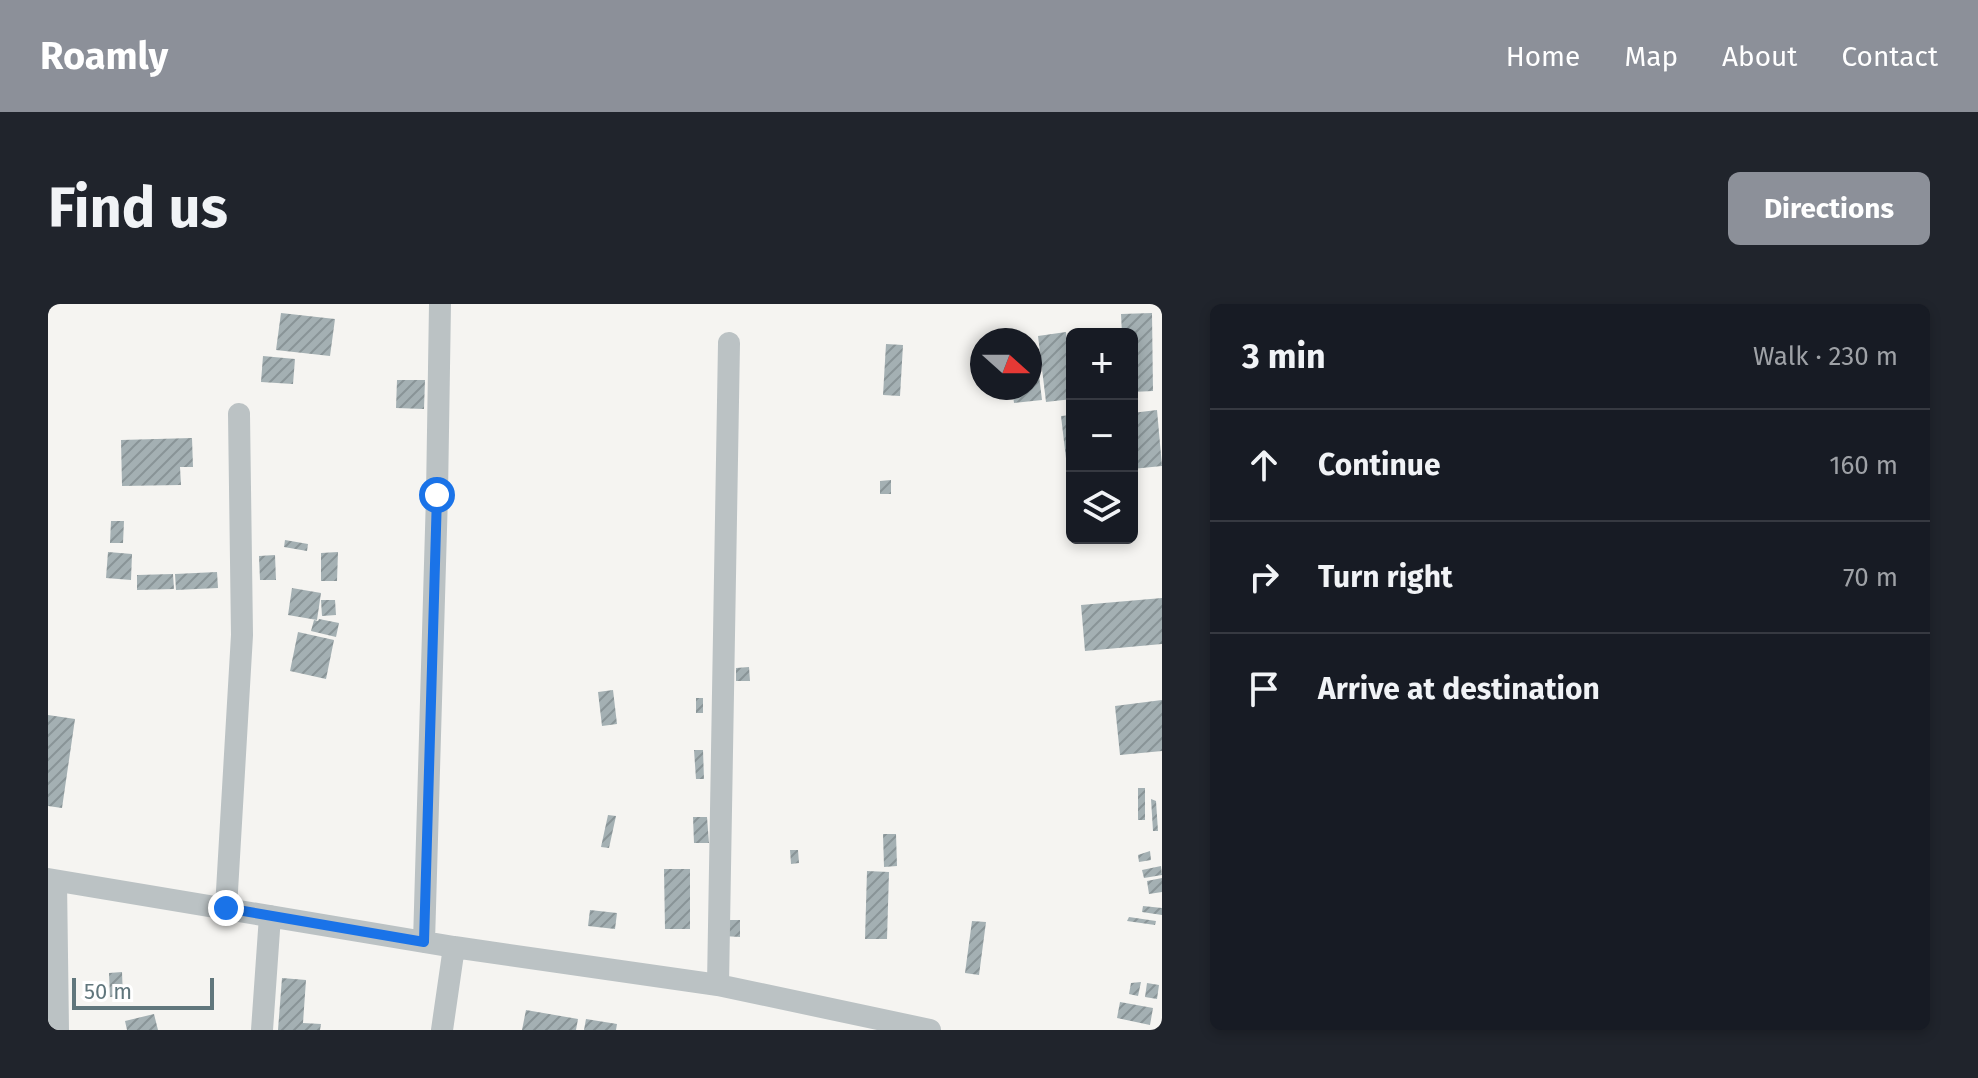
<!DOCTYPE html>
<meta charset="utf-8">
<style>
:root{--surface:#171b24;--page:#20242c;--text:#f1f3f6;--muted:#9ea1a6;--line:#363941;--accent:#8c9099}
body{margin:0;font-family:"Fira Sans",sans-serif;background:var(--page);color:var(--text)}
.controls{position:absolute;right:24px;top:24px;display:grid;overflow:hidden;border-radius:12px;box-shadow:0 4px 12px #0003}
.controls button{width:72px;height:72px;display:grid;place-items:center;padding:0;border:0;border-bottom:2px solid var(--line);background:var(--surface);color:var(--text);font:40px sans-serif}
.compass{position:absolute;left:922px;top:24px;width:72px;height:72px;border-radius:50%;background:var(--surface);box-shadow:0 4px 12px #0003;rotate:111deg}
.scale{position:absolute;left:24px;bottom:20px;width:142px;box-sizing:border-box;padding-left:8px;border:4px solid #60767c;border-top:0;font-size:22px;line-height:28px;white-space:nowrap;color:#60767c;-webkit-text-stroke:6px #fff;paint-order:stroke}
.stop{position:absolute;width:24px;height:24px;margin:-18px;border:6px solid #1a73e8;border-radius:50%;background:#fff}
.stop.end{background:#1a73e8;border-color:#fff;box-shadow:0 2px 8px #0008}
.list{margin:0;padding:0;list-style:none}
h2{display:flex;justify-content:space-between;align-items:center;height:104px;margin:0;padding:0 32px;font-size:34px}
h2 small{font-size:26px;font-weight:400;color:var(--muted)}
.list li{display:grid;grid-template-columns:52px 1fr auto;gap:24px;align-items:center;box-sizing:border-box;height:112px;padding:0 32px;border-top:2px solid var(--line)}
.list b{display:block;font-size:30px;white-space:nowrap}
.list em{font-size:26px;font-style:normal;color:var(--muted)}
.icon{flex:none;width:44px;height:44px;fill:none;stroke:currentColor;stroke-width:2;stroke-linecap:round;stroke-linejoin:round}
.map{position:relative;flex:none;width:1114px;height:726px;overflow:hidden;border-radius:12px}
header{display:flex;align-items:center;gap:48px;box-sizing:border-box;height:112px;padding:0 40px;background:var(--accent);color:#fff}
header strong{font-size:38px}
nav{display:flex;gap:44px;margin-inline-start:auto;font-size:28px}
.intro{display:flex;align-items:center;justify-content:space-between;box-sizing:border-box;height:192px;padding:0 48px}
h1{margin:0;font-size:56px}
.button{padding:20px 36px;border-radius:12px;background:var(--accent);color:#fff;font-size:28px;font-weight:700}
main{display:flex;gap:48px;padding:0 48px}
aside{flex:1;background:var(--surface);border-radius:12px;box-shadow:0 4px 12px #0003}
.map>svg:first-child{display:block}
.building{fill:url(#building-hatch)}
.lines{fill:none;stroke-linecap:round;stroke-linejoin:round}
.minor{stroke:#bbc2c4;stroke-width:22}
.route{stroke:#1a73e8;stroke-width:10}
</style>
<header>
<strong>Roamly</strong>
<nav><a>Home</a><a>Map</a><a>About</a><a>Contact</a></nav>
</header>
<div class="intro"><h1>Find us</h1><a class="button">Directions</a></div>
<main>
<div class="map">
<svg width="1114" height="726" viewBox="0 0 1114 726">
<defs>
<pattern id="building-hatch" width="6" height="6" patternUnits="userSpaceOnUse" patternTransform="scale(2)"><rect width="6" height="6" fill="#a4b0b3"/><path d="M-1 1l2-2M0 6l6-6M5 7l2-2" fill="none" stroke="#899497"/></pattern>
</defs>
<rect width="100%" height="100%" fill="#f5f4f1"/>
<path class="building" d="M233,9L287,15L282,52L228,46Z
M1104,9L1105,87L1084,88V30H1074L1073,10Z
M1018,28L1024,74V95L998,98L990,32Z
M838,40L855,41L852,92L835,91Z
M988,47L994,96L966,99L964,84H982V48Z
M215,52L247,55L245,80L213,78Z
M349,76H377L376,105L348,104Z
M1109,106L1114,162L1084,165V109Z
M1024,111V180H1021L1013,112Z
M144,134L145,163H132L133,181L74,182L73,136Z
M843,176V190H832V177Z
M63,217H76L75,239H62Z
M237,236L260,240L259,247L236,243Z
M60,248L84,250L83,276L58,274Z
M290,248L289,277H273V249Z
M227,251L228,276H212L211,252Z
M169,268L170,284L128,286L127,270Z
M125,270L126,285L89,286V271Z
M244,284L273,289L269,316L240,311Z
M1114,294V340L1037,347L1033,301Z
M273,296H287L288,311L274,312Z
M271,315L291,319L288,333L263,327L266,316L270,317Z
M250,328L286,336L278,375L242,367Z
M701,363L702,377H688V364Z
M565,386L569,420L554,422L550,388Z
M648,394H655V409H648Z
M1114,396V447L1072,451L1067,402Z
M0,411L27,415L14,504L0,502Z
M646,446H655L656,475H648Z
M1090,484H1097V516H1090Z
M1103,495L1108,497L1110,527H1105Z
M560,511L568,512L561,544L553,543Z
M645,513H659L661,539H646Z
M835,530H848L849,562L836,563Z
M742,546H750L751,559L743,560Z
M1102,547L1103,556L1091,558L1090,551Z
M1113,562L1114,571L1096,574L1094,566Z
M616,565H642V625H617Z
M819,567L841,568L839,635H817Z
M1114,574V588L1101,590L1099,577Z
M1095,602L1114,604V611L1094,608Z
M542,606L569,609L567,625L540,622Z
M1081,613L1108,617L1107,621L1079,617Z
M676,616H692V633L675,632Z
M924,617L938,618L931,671L917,669Z
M74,668L75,693H62L61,669Z
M234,674L258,676L255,719L273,720L272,726H230Z
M1093,678L1090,692L1081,690L1083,679Z
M1099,679L1111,681L1109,695L1097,693Z
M1072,698L1105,704L1102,721L1069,714Z
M478,706L530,715L528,726H474Z
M106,710L110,726H79L77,717Z
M538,715L569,720L568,726H536Z"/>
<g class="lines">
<path class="minor" d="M0,575L406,643L670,681L882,726
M8,577L10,726
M178,604L194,331L191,110
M376,638L389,191L392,0
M670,681L681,39
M214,726L222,612
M394,726L406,643"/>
</g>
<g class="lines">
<path class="route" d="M178,604L376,638L389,191"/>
</g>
</svg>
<div class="controls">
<button>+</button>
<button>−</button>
<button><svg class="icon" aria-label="layers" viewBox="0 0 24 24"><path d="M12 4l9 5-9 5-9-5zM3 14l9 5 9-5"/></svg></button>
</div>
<svg class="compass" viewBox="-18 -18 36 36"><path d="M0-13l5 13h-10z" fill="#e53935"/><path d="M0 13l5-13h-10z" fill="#9ea1a6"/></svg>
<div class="scale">50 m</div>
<div class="stop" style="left:389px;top:191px"></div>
<div class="stop end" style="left:178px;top:604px"></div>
</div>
<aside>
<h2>3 min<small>Walk · 230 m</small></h2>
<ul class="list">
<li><svg class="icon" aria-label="ahead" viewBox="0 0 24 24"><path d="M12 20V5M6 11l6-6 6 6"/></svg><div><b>Continue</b></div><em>160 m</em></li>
<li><svg class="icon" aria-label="right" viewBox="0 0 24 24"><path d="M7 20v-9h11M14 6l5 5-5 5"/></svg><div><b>Turn right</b></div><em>70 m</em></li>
<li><svg class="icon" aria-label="arrive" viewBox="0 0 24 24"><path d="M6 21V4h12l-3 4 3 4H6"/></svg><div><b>Arrive at destination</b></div></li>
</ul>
</aside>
</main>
